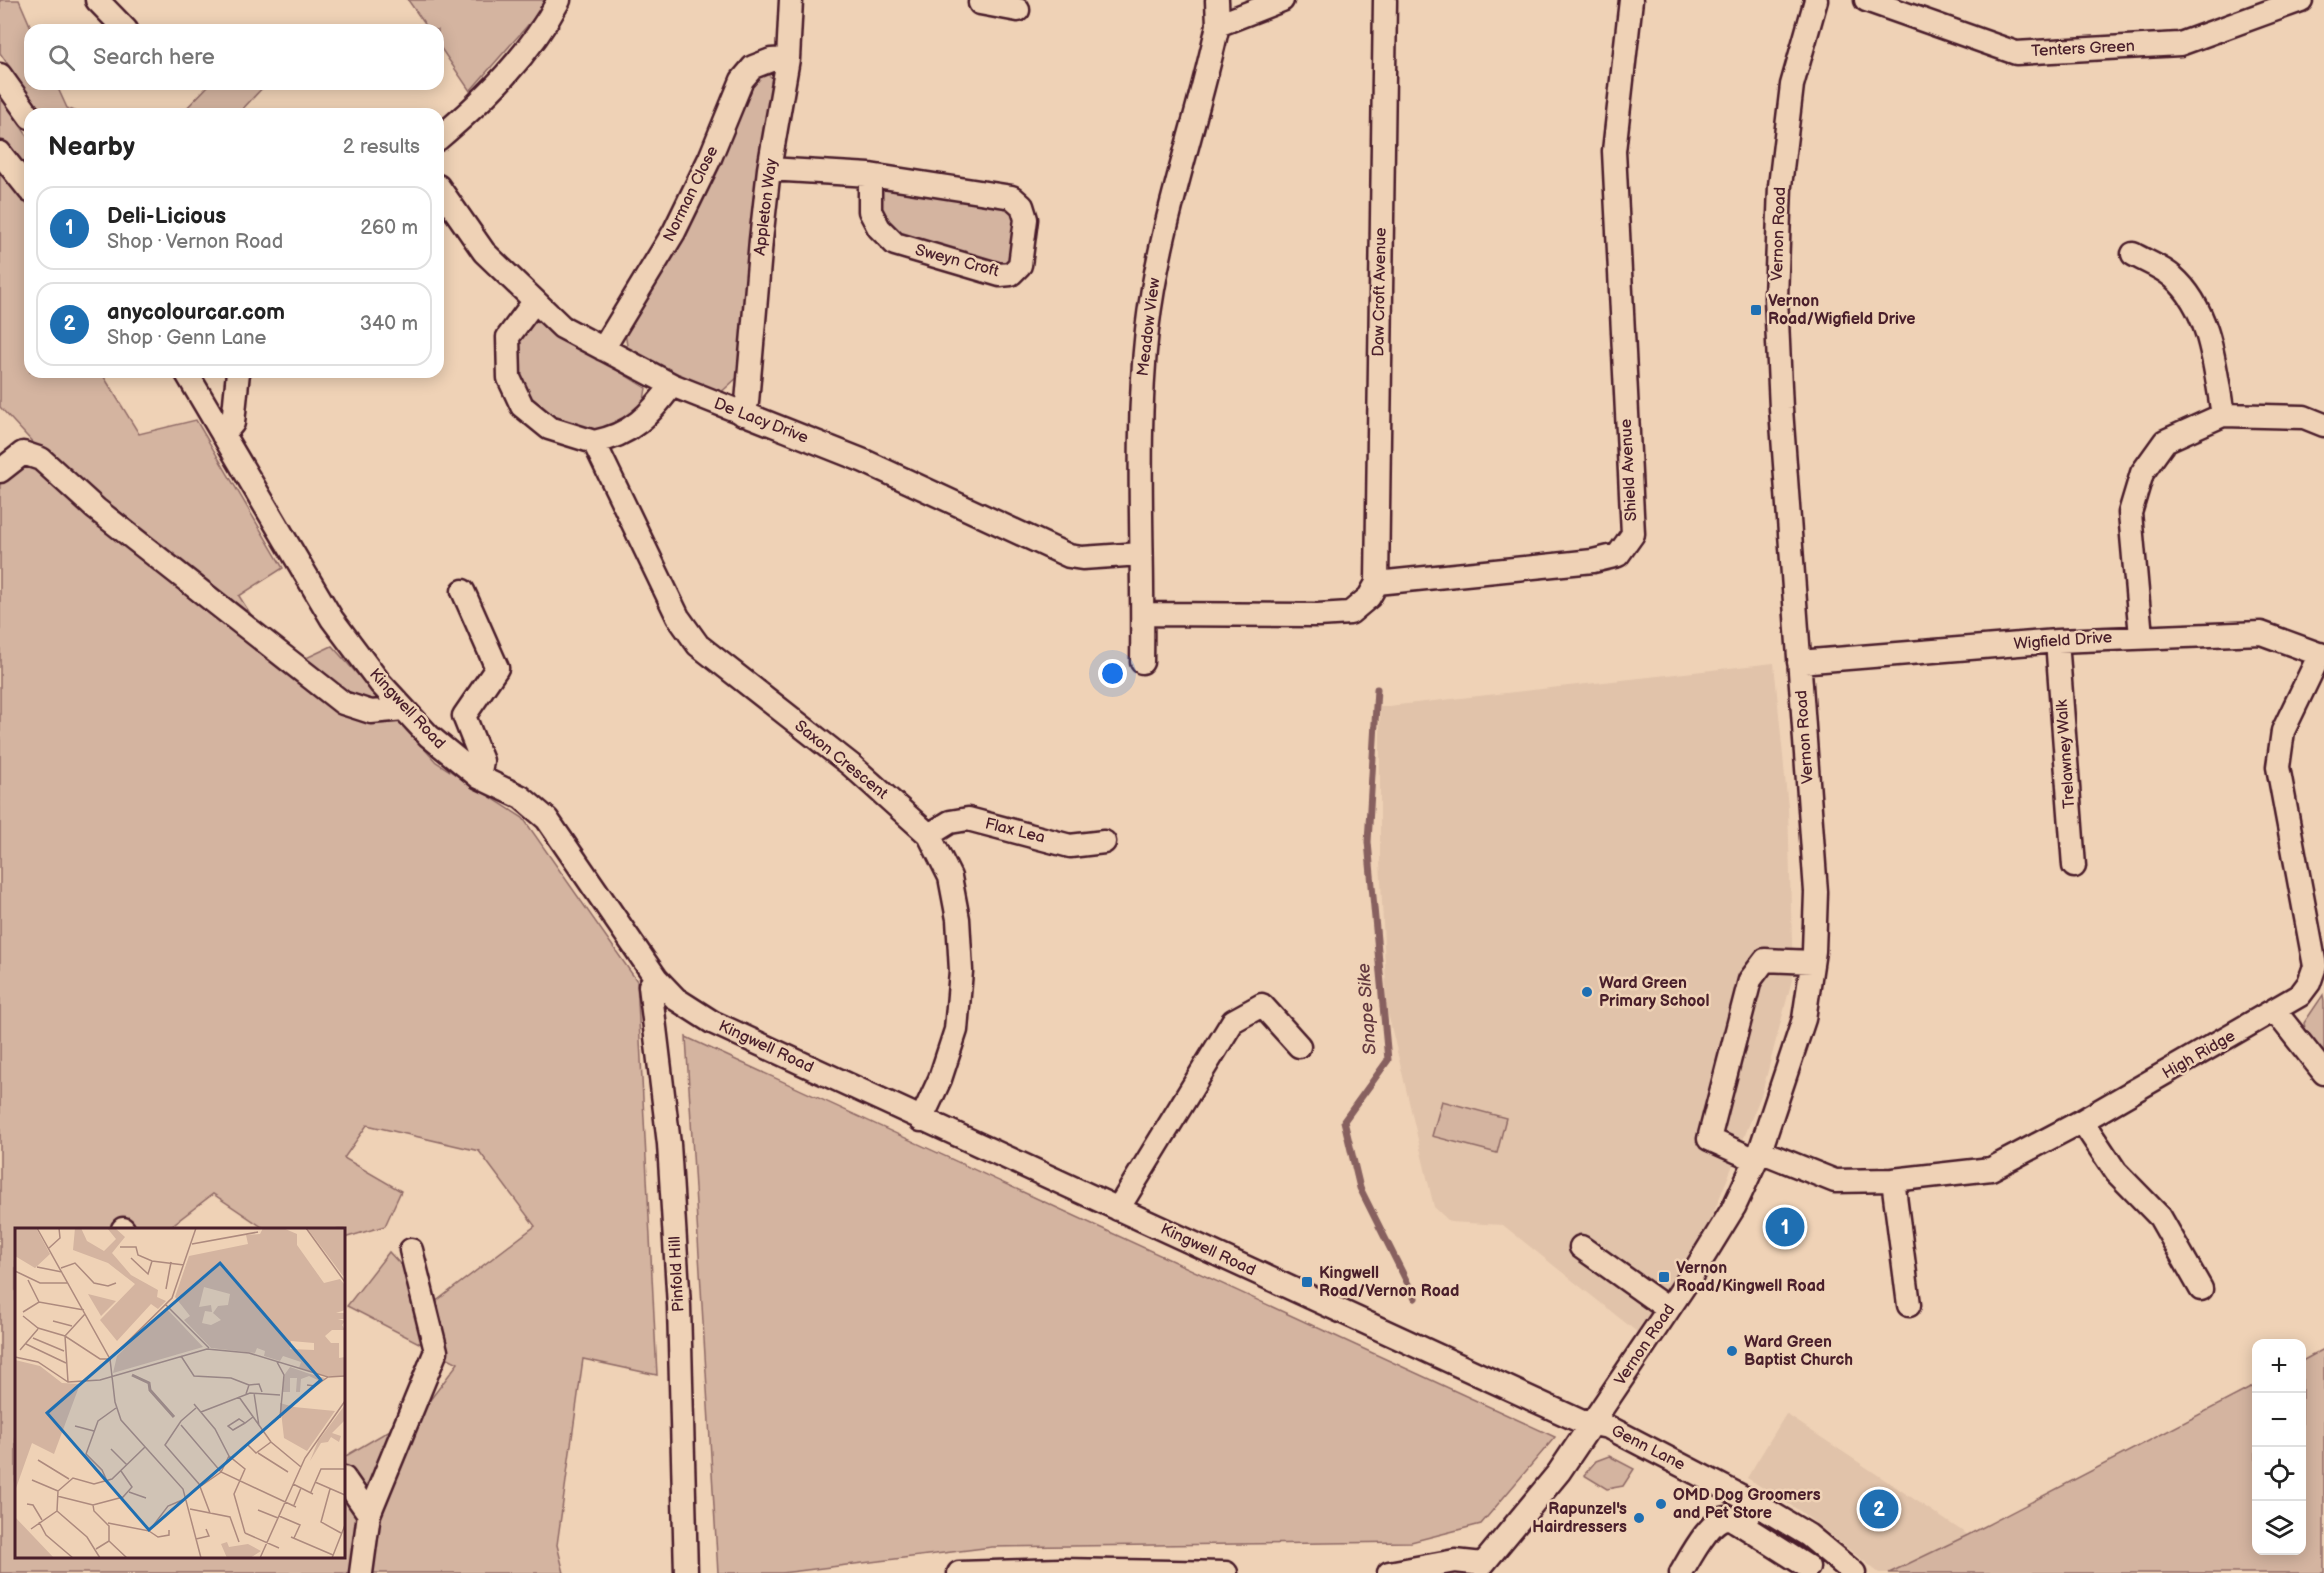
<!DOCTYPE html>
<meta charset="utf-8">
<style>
:root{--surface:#fff;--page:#f2f2f2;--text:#222;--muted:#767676;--line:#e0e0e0;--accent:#1f6fb2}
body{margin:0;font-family:"Balsamiq Sans",sans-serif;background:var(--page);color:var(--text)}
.controls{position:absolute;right:18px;bottom:18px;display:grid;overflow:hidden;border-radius:12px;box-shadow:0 3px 15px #0003}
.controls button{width:54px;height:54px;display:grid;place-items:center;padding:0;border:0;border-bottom:2px solid var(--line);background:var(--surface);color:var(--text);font:30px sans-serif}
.you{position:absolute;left:1113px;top:674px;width:21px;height:21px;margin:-15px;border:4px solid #fff;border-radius:50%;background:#1a73e8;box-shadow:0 0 0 9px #1a73e833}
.badge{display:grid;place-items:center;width:39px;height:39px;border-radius:50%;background:var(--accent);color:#fff;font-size:20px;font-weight:700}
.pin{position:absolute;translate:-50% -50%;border:3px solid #fff;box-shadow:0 2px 6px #0006}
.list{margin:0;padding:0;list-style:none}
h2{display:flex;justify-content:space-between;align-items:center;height:78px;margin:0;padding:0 24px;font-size:26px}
h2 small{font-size:20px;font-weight:400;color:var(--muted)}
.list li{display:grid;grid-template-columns:39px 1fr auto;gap:18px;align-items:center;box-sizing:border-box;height:84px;margin:0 12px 12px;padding:0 12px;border:2px solid var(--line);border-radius:18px}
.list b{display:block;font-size:22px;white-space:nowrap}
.list p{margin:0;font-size:20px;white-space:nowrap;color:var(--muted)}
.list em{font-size:20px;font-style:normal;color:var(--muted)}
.icon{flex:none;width:33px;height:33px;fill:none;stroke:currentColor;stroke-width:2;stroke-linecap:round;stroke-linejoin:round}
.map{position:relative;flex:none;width:2324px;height:1573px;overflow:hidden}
.search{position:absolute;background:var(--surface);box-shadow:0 3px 15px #0003;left:24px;top:24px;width:420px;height:66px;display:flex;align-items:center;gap:15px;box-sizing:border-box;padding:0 21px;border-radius:18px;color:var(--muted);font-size:22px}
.panel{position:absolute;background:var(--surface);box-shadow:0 3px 15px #0003;left:24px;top:108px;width:420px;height:270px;border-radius:18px}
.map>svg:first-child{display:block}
.built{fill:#e1c3aa}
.green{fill:#d4b4a0;stroke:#8f6a66;stroke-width:1.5;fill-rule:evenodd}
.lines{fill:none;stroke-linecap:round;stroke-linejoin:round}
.stream{stroke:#87615f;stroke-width:7}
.minor-casing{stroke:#4a1f2b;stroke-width:27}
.minor{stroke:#efd2b6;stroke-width:22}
.poi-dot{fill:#1f6fb2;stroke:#efd2b6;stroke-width:2}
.labels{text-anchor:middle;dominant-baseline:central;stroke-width:5;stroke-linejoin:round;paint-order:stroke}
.street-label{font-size:16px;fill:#4a1f2b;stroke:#efd2b6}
.poi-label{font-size:16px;font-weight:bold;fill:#4a1f2b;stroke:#efd2b6;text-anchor:start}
.water-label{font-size:18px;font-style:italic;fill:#643a40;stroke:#efd2b6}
.inset-river{fill:none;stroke:#b08d81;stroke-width:3}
.inset-road{fill:none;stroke:#ad8a7e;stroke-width:1.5}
.view{fill:#1f6fb2;fill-opacity:0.15;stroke:#1f6fb2;stroke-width:3}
.inset-edge{fill:none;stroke:#4a1f2b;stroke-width:3}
</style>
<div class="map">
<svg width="2324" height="1573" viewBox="0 0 2324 1573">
<rect width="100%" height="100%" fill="#efd2b6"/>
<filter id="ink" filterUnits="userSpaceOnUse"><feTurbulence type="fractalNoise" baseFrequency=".0167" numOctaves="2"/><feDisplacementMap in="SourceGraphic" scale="12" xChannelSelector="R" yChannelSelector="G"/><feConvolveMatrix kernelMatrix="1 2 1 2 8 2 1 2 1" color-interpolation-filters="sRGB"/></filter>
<g filter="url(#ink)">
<path class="built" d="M1774,663L1788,808L1793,976L1762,1093L1703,1239L1637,1332L1503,1225L1450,1222L1434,1207L1387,1009L1380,860V707Z
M1786,1414L1968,1535L1889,1573H1879L1800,1511L1747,1478Z"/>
<path class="green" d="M0,0H19L32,30L30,84H56L67,108L82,114H42L0,53Z
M408,0H546L535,17L470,91L438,44V30H429Z
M762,70L775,80L739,376L717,396L629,357L624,327L749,83Z
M210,84H266L238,114H181Z
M0,95L30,140V372H101L139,434L196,420L283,568L239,596L285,668L332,646L436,762L523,818L637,981L657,1375L583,1359L557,1545L564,1573H0V483L37,447L0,407ZM367,1125L479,1151L535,1226L435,1302L389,1252L347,1306L458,1363L421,1412L344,1457V1556H16V1230L167,1229L213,1194L265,1229L344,1230V1238L385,1226L401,1191L344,1158Z
M884,185L1022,206L1011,274L895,244L875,196Z
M537,320L646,388L642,412L593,435L548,420L518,383L516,338Z
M2323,995L2324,1002V1058L2307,1040L2304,1023Z
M686,1037L1555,1437L1481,1524L1411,1542L992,1547L782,1573H718Z
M1442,1101L1506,1118L1497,1153L1432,1136Z
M2324,1349V1573H1889L1968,1535L2256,1385V1550H2302V1361Z
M1609,1456L1634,1469L1623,1486L1607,1489L1584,1475L1596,1461Z"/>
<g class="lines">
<path class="stream" d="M1377,689L1368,842L1388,1060L1344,1121L1360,1188L1415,1298"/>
<g class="minor-casing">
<path id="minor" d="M97,0L126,30
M1866,0L2016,53L2180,44L2301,0
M980,3L1018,10
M1218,25L1282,0
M0,75L30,117
M438,139C485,99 530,55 559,0
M0,153L30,191
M769,169L870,175L1012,197L1022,206L1026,219L1020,265L1011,274L1000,275L895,244L879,228L870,211V175
M438,186L484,252L562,327L672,385L864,461L1069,556L1082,558L1141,554
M2133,254C2145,261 2162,267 2173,277C2211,310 2215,368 2223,415
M534,302L508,337L509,378L522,406L549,428L594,442
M603,349L674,232L710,158L742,80L753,67L771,60L788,59
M186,372L332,619L380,683L429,736L479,777L521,797L547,819L656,978L676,999L712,1022L1580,1421L1608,1427L1756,1504L1808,1535L1854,1573
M672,385C650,415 631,435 594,442L678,617L698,645L851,765L929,835L950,877L958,919L961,971L956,1030L940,1079L921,1120
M743,414L747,402L761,240L769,169L788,59L791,0
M223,435L233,423L238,372
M0,471L23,453L41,459L96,509L343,703L371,712L404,709
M1377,583L1593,561L1618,555L1633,534L1614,151L1631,0
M463,591L497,668L464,716L482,761L479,777
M1143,614L1318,615L1350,613L1369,597L1377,583L1385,0
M2141,636L2130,513L2142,473L2165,441L2223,415L2304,417L2324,425
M2057,641L2074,866
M1142,662C1144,551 1135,440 1147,330C1159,226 1196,127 1218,25L1217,0
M1799,662L2057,641L2261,633L2324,656
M929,835L950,822L968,819L1070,846L1104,842
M656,978L650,986L669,1144L679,1306L686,1573
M2275,1011L2324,1073
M2082,1121L2116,1172L2160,1217L2201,1289
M1760,1151L1835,1181L1893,1180L1991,1169L2082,1121L2300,995L2309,983L2315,966L2278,767L2283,731L2320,654
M1756,1160L1709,1139L1750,980L1765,960L1812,962
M1893,1180L1909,1305
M1118,1209L1233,1021L1262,1005L1299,1046
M123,1229V1230
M1581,1247L1668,1309
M344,1478L369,1514
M1742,1525L1808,1567
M361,1573L369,1514L436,1351L411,1250
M959,1573L1061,1570L1226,1573
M1389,1573L1455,1561L1483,1564L1559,1472L1697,1267L1734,1207L1760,1151L1804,1019L1814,951L1816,892L1781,409L1776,298L1780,186L1792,85L1816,0
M1681,1573C1689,1560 1711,1516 1729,1518C1733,1519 1738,1523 1742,1525L1756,1504"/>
</g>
<use href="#minor" class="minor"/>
</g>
</g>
<g class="poi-dot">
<rect x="1750" y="304" width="12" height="12" rx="3"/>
<circle cx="1587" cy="992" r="6"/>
<rect x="1658" y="1271" width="12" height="12" rx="3"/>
<rect x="1301" y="1276" width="12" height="12" rx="3"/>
<circle cx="1732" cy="1351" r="6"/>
<circle cx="1661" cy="1504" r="6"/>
<circle cx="1639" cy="1518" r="6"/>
</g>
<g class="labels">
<g class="street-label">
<text transform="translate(2083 49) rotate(-3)">Tenters Green</text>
<text transform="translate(691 194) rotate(-64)">Norman Close</text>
<text transform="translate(766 207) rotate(-83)">Appleton Way</text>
<text transform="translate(1779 234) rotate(-88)">Vernon Road</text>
<text transform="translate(957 261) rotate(15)">Sweyn Croft</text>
<text transform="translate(1380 292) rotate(-89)">Daw Croft Avenue</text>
<text transform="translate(1149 327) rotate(-83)">Meadow View</text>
<text transform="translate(761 421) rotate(21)">De Lacy Drive</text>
<text transform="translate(1629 470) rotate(-93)">Shield Avenue</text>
<text transform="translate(2063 641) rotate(-4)">Wigfield Drive</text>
<text transform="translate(407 709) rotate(47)">Kingwell Road</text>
<text transform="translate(1805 737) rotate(-94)">Vernon Road</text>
<text transform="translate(2066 754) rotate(-94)">Trelawney Walk</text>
<text transform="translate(841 760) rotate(39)">Saxon Crescent</text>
<text transform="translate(1015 831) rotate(14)">Flax Lea</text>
<text transform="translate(766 1047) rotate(25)">Kingwell Road</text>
<text transform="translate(2199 1055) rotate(-30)">High Ridge</text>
<text transform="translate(1208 1250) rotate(25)">Kingwell Road</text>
<text transform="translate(677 1274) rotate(-93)">Pinfold Hill</text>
<text transform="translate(1645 1345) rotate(-56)">Vernon Road</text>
<text transform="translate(1648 1448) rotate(27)">Genn Lane</text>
</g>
<g class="poi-label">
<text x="1768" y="301">Vernon<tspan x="1768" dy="18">Road/Wigfield Drive</tspan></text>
<text x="1599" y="983">Ward Green<tspan x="1599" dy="18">Primary School</tspan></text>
<text x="1676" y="1268">Vernon<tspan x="1676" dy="18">Road/Kingwell Road</tspan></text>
<text x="1319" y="1273">Kingwell<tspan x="1319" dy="18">Road/Vernon Road</tspan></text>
<text x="1744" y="1342">Ward Green<tspan x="1744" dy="18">Baptist Church</tspan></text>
<text x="1673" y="1495">OMD Dog Groomers<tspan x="1673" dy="18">and Pet Store</tspan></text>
<text x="1627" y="1509" text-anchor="end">Rapunzel's<tspan x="1627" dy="18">Hairdressers</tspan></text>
</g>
<g class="water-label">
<text transform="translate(1367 1009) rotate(-94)">Snape Sike</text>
</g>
</g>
<g transform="translate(15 1228)">
<rect width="330" height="330" fill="#efd2b6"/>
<path d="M0,0H21L35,26L20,40L0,28ZM60,0H66L72,13L89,23L101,11L92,0H100L110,9L97,25L116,47L143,62L142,69L151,73L143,81L136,76L102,113L85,92L120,56L93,35L58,22ZM248,0H268L282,6V17L309,55L325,51L330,57V82L321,85H330V91H323L330,93L327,97L330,102H317L310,108L316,115H324V130L330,129V148H312L284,140L286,134L268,128L265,133L249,128L250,123L242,120L240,125L196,120L169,92L175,88L160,69L174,28L233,16L231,7L245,6ZM189,59L215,66L213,77L203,78L198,85L206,92L196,97L187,95L190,83L197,84L196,77L184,79ZM276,113L299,115V122L275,121ZM292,0H330V47L328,48ZM73,66L101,73L86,88ZM151,80L188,119L98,145L102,128ZM0,132L25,138L47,155L65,156L39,226L17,215L0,263ZM275,139L292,145L310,150L305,153L294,148L286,151L285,164H281L282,150H275V164H267L270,146ZM265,175L279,179L320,183L292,223L269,210ZM330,177V192L317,205L326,208L324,214L316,209L313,214L306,215L295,233L303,213ZM0,283V289L39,330H0ZM212,314L214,319L233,316L246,323L235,330H212L206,316Z" fill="#d4b4a0" fill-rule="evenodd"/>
<path class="inset-river" d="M117,147L134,155L135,162L159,189"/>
<path class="inset-road" d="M181,0L157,70L95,131L100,174L106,192L168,261L186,330M291,0L330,54M177,16L243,4M105,19H121L123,27L137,33L169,37M34,20L45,10L44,0M116,30L133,46L137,33M22,39L47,44M46,40L60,35L79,55L93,58L101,55M0,43L25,55H53M13,52L24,74M151,61L156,34M151,77L194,120M8,84L24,74L69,82M8,88L23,100L50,108L85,131H95L22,0M38,93L57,98M18,110L49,123M11,116L51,135M5,122L23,101M166,128L179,148L216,150L234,157L231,166M0,129L23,134L53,154L85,152L192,121L234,125L313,149L330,148M262,134L269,147L265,190M53,154L50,108L70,86M234,157L244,156L247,164M292,157L300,158L313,149M239,165L244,198M224,169L256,214L286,239M179,176L200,201L214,228L230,241L219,266L230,305M181,180L166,193L150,217L184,256L195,285M186,184L235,165L265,167M230,195L224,191L213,198L218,202L230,195L238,189M166,197L206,244L281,279M60,198L79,203M232,216L241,225L256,214M96,221L112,237M243,225L273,244M23,232L54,251M17,252L43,263M92,253L87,242L71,226L83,193L101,180M300,254L330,267M278,256L298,266M186,258L206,244L214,228M315,261L306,294L326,305M114,264L131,270M296,264L306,241H330M42,268L78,277L108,269L117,259L106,243M12,276L18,277L27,292M78,277L79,283L94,298V313L81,321M279,277L286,260M175,281L215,289L224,314M243,282L263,290M264,288L285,297L279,310M24,294L31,307L58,330M93,295L134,303L153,278L172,270M16,301L42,283M134,303L143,309L154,307V302M230,305L264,320M276,309L318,327M181,311L194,308L191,301M94,313L112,330M85,330L72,309L42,283L43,263L58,250L79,256L97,251L130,219M119,330H138M245,330L290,230L330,173M317,330L330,297"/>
<path class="view" d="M205,35L306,152L134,302L32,185Z"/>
<rect width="330" height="330" class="inset-edge"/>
</g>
</svg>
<div class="controls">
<button>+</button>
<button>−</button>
<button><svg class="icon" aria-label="locate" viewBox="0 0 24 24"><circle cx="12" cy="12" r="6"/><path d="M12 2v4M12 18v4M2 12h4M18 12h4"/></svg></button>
<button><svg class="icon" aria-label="layers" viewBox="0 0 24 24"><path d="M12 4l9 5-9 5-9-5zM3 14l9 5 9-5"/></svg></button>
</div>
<div class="you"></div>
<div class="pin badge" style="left:1785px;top:1227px">1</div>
<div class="pin badge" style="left:1879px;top:1509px">2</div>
<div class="search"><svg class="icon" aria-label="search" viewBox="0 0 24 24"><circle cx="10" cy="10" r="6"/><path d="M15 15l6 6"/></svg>Search here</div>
<section class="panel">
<h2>Nearby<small>2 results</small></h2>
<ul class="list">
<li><span class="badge">1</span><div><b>Deli-Licious</b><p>Shop · Vernon Road</p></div><em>260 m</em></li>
<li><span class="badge">2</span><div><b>anycolourcar.com</b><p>Shop · Genn Lane</p></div><em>340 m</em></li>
</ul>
</section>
</div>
